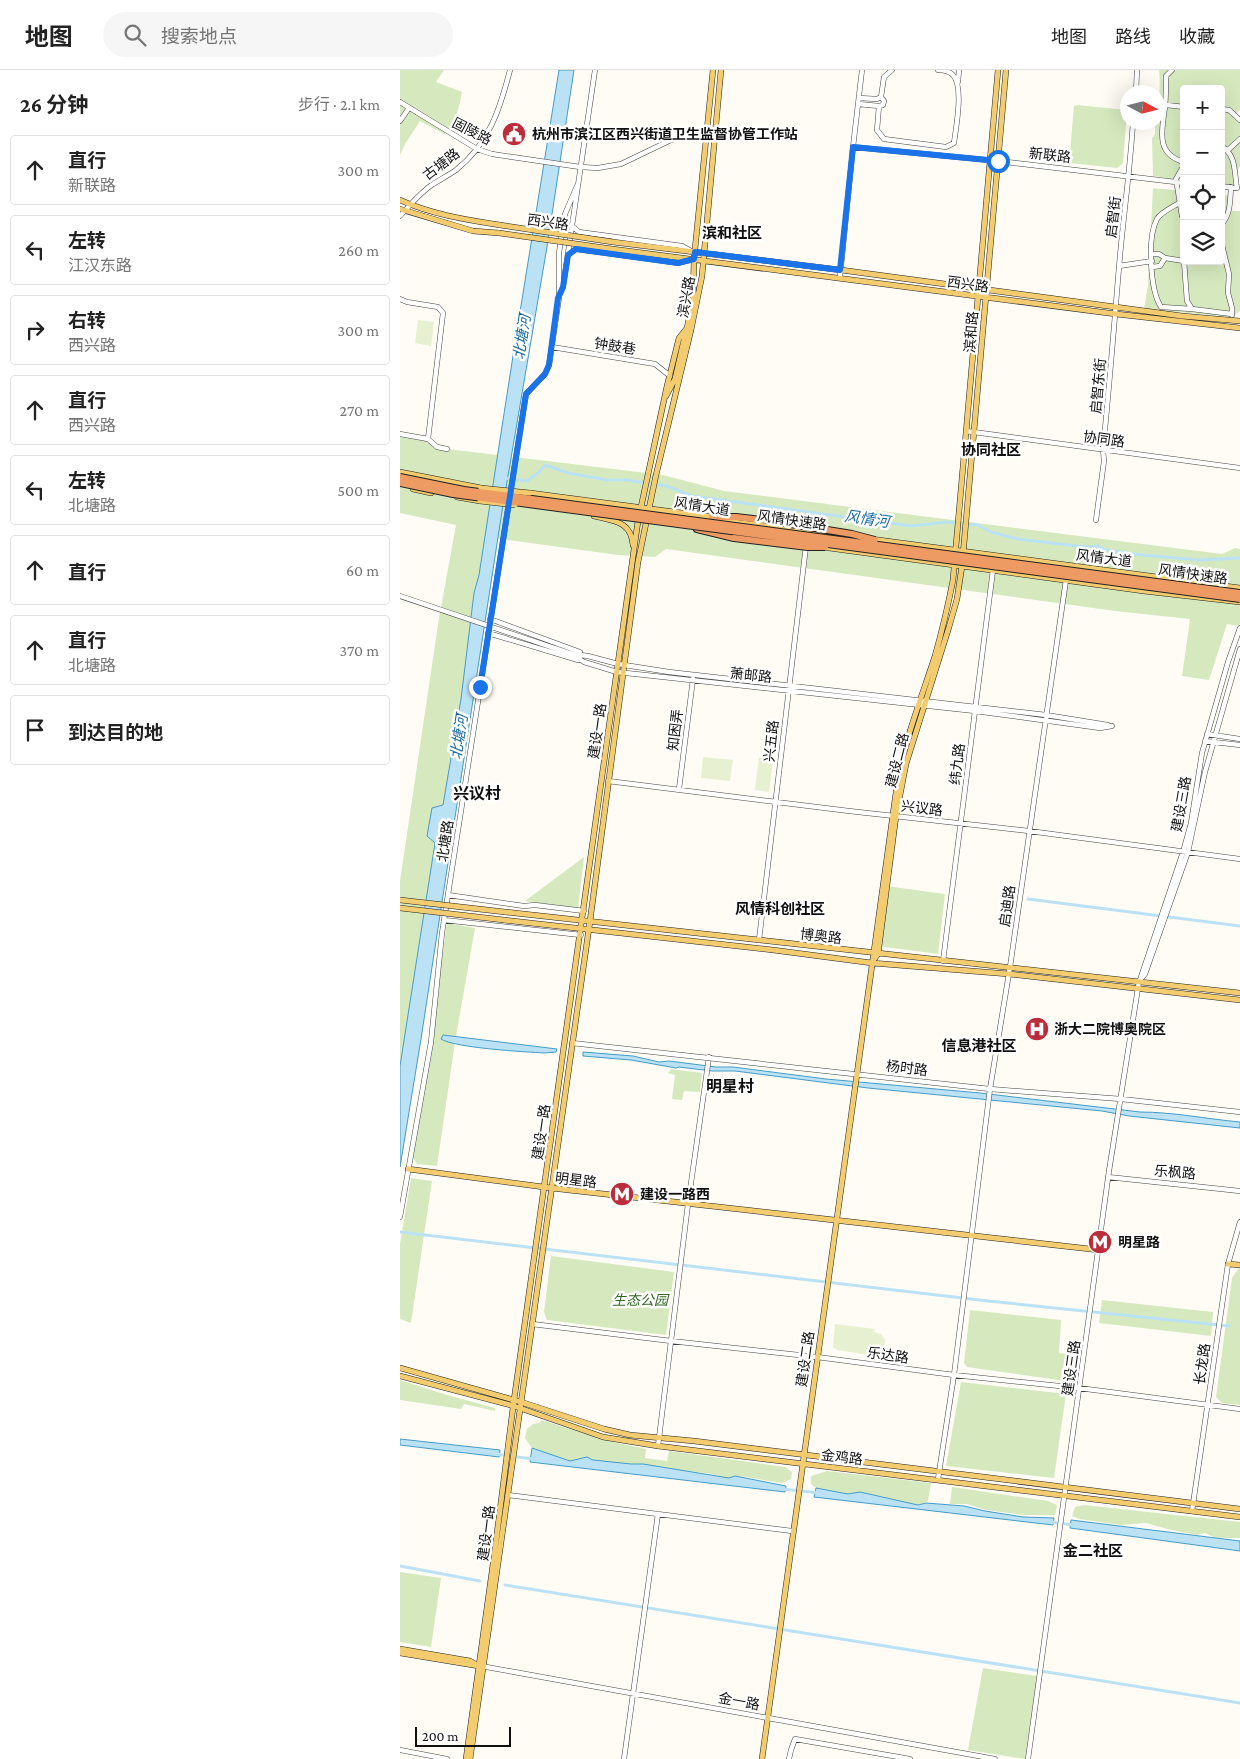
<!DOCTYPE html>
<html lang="zh">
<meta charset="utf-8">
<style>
:root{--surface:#fff;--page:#f6f6f6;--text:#222;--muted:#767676;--line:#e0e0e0}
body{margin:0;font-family:"Crimson Pro","Noto Sans SC",serif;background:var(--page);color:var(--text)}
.controls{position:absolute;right:15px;top:15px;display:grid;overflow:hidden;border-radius:5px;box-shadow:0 5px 20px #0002}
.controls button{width:45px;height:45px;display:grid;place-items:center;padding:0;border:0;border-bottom:1px solid var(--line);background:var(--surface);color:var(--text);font:25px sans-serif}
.compass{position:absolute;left:720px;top:15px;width:45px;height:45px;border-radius:50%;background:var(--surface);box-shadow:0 5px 20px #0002;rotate:97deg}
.scale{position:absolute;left:15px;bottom:12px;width:96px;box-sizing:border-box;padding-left:5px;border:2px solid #101010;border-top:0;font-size:14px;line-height:18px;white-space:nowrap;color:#101010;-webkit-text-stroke:4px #fff;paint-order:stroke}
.stop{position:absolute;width:15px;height:15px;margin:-11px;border:4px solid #1a73e8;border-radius:50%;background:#fff}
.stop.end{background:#1a73e8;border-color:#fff;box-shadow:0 1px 5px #0008}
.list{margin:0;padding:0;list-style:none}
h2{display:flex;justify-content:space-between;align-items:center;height:65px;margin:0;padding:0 20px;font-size:21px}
h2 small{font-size:16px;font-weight:400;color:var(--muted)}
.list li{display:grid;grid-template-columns:32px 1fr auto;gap:15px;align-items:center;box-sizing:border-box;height:70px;margin:0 10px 10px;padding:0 10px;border:1px solid var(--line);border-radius:5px}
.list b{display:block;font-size:19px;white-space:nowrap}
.list p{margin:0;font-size:16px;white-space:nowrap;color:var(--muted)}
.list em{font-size:16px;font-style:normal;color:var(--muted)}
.icon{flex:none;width:28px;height:28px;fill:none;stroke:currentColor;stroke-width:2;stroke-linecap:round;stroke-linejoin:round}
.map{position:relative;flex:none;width:840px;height:1689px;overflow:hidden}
header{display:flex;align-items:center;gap:30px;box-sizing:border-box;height:70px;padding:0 25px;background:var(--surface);border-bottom:1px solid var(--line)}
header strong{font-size:24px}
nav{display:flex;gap:28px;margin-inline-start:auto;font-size:18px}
.search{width:350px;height:45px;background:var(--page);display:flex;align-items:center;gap:12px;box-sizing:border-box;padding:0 18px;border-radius:28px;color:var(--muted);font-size:19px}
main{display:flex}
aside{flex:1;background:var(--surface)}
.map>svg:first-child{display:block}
.green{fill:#d6e9be}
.pitch{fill:#e7f0d0}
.water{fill:#bbe2f4;stroke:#449bc8}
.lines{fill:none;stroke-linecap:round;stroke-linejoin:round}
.canal{stroke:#bbe2f4;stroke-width:3}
.minor-casing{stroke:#434343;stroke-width:5.5}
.major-casing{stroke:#212121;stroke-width:6}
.highway-casing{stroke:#212121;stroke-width:8}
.minor{stroke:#fff;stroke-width:4.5}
.major{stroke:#f3cc70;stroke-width:5}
.highway{stroke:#ee9b63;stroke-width:6}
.major-bridge-casing{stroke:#212121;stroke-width:6;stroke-linecap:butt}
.highway-bridge-casing{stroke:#212121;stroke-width:8;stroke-linecap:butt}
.major-bridge{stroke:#f3cc70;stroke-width:5}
.highway-bridge{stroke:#ee9b63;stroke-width:6}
.route{stroke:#1a73e8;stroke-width:6}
.labels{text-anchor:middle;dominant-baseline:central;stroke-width:5;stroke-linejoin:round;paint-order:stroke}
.street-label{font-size:14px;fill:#101010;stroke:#fff}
.poi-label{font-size:14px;font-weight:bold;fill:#101010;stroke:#fff;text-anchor:start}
.park-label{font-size:14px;font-style:italic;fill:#346722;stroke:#fff}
.neighbourhood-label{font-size:15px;font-weight:bold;fill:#101010;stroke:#fff}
.water-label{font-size:15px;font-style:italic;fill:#1d6d9f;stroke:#fff}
.quarter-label{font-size:16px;font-weight:bold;fill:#101010;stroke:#fff}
</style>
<header>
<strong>地图</strong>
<div class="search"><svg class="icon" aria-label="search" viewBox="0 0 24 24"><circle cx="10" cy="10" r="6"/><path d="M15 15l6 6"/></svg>搜索地点</div>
<nav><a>地图</a><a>路线</a><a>收藏</a></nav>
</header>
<main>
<aside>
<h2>26 分钟<small>步行 · 2.1 km</small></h2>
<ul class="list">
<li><svg class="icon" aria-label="ahead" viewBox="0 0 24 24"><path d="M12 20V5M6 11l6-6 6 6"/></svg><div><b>直行</b><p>新联路</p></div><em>300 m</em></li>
<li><svg class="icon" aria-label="left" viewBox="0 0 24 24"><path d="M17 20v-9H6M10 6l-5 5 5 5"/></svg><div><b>左转</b><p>江汉东路</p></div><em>260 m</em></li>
<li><svg class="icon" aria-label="right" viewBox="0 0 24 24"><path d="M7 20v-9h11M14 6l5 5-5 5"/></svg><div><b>右转</b><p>西兴路</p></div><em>300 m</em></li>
<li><svg class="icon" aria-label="ahead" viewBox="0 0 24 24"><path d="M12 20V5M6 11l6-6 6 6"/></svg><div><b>直行</b><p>西兴路</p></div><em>270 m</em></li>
<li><svg class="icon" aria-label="left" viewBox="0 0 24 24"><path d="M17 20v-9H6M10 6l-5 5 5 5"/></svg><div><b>左转</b><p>北塘路</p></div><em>500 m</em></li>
<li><svg class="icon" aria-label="ahead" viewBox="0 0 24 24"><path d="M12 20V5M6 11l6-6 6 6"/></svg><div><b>直行</b></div><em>60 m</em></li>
<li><svg class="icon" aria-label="ahead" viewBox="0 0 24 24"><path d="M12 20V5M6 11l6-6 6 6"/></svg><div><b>直行</b><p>北塘路</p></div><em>370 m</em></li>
<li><svg class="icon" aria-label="arrive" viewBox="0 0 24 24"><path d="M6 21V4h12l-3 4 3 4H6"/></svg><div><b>到达目的地</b></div></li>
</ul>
</aside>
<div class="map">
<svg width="840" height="1689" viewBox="0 0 840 1689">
<rect width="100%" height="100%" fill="#fefcf4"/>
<path class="green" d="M0,0H44L36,12L62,22C59,38 56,52 44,64L20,51L5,74L0,85Z
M759,0H840V40L834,45L840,50V96L836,103V116L821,114V19H784V110L753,106L752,68L755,64V53L758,52C758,35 761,17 759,0Z
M677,35L727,40L723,93L717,98L669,93L674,36Z
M753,118L784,121V191H821V125L831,126L829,141H840V241L832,247L744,239L748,215Z
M0,364L28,369L47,379L263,405L324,421L822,484L835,478L840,479V556L827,554L809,610L782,606L790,549L715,541L266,479L255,487L218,485L85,467L79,505L74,523L61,629L43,735L32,738L27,766L35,773L0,996V811L39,548L56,455L0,443Z
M184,787L178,838L125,831Z
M486,816L545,824L538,884L478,876Z
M47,853L75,858L55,972L37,1096L17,1094L13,1088Z
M271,999L302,1003L300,1022L284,1021L282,1030L272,1029L275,1005L268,1003Z
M11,1108L32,1111L11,1253L0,1249V1174Z
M151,1186L274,1202L266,1265L147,1250L144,1242Z
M839,1198H840V1335L822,1333L816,1327L832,1208Z
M702,1230L813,1242L811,1266L699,1253Z
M570,1240L661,1250L659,1283L675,1285L671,1309L665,1311L567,1297L564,1293Z
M0,1310L47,1325L95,1338V1341L64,1334L61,1339L0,1330Z
M561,1312L666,1324L654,1408L546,1396Z
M141,1350L213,1372L246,1379L245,1388L267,1391L269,1381L385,1397L392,1402L391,1409L382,1413L346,1407L335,1406L329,1408L306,1403L193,1390L187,1387L170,1391L132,1378L125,1368L127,1359L133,1354L140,1353Z
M427,1401L531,1413L528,1431L518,1435L460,1422L448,1424L416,1418L411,1414V1406Z
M552,1417L648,1431L657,1435L655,1445H623L586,1440L567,1434H550Z
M684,1435L840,1452V1468H816L805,1463L797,1465L767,1459L746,1453L721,1455L679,1449L672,1446L675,1437Z
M0,1502L41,1508L31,1577L0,1572Z
M583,1598L637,1606L625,1689L568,1680Z"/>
<path class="pitch" d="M18,250L34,252L31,276L15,273Z
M303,687L333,690L330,711L301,708Z
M359,688L373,690L369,722L355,720Z
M435,1254L475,1259L474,1262L481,1264L485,1270L483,1287L437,1280L433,1277Z"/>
<path class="water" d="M159,0H174L147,177L102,441L21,969L0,1097V996L35,773L27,766L32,738L43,735L61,629L74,523L79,505L115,273Z
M43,965L157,979L156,982L145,983C126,982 55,978 41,969Z
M183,982L233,986L259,992L269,991L316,997H333L426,1009L580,1023L740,1042C773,1042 807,1049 840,1052V1058L729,1046L702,1041L468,1018L335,1001H312L279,997L276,998L231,990L183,986Z
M0,1369L100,1380L99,1387L0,1375Z
M132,1378L170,1391L187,1387L193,1390L231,1394H243L329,1408L335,1406L386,1416L385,1422L130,1392Z
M416,1418L448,1424L460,1422L518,1435L526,1433L564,1436L585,1441L623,1447L654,1448L653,1455L414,1427Z
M671,1450L840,1471V1481L670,1458Z"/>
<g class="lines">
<path class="canal" d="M105,408L127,411L138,403L145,395L168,403L207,410H226L267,416L292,426L511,456L547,452L578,455L591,462L617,469L686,477L698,476L705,480L742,485L799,490L840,488
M628,829L840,856
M0,1162L588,1231L829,1256
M95,1384L133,1389
M383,1419L419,1423
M651,1452L674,1455
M0,1496L80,1511
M105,1515L840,1633"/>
<g class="minor-casing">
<path id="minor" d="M492,0L484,7L481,27L484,31L483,35L479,36L477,60L484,69L546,77L554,73C556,57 564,17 553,5C549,1 544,0 538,0
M772,0L766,6C766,16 766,27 765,37C762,60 755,84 784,92
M558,12L559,0
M736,22L737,0
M459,28L477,29L481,27
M0,32L77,79L92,84L180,97L198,98L221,94L271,70L283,67H306
M458,34L479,36
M758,34L784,37
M821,39L829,40L840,50
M0,51L9,38
M821,76C837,85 834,103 837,118
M453,77L598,91L784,113
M828,80L840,69
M784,95L776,109L782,146L784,150
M821,116L834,118
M779,133C773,137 761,142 757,149C747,167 750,220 761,237L792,239
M0,146C10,135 21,122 33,114C41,109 49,105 56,100C89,74 100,39 110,0
M821,155C831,144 830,131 831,117
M172,156L179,162L282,176L291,181
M821,171L829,204L828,223L832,238V245
M168,184L176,179L278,193L290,190
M752,184H759L765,188L784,191
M784,191L787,231L792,239L832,244
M719,196L752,191
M752,197L760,196L765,188
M440,207L453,77L462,0
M160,224L163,217L195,0
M0,229L7,232L38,237L43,243L28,369L37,377L47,379
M152,277L255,294L270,306
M566,361L840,398
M0,364L28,369
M110,425L126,324L145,304L149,295L159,228V183L165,144L177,116
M696,450L704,391L703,380C709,319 714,258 719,197C723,149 730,101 733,52
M0,526L172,584L184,592L217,602L575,641L700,658L712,656
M90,549L180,582
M88,563L178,590
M173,584L188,586L218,594L269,602L646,645L708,655
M807,664L840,669
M805,671L840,675
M208,711L449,741L629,761L840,789
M279,719L293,609
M48,825L124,836L135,835L184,841
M44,850L181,865
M359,870L406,476
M543,891L593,500
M741,907L783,782L791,753L802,683L828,592L840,558
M172,973L590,1019L721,1029L840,1042
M708,1107L840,1121
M0,1147L31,972L42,863L109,432
M132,1254L271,1271L417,1287L554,1305L679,1318L840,1339
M258,1376L288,1134L309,987
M538,1409L554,1305L590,1019L610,897L666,510
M108,1425L392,1461
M792,1441L828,1194L840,1152
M81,1596L595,1689
M0,1680L47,1689
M224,1689L258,1444
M389,1689L391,1680L395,1669L510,1689
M628,1689L709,1101L738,918L739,911L745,904L788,782L805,702L840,579"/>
</g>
<g class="major-casing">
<path id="major" d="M0,130C30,144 67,150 100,155
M0,139L73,161L99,163
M213,172L441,200L782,246L840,251
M212,179L716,244L840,258
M266,326L275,309L286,261
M0,402L81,418
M13,419L31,423
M130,423L312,447L333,452L448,466
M57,427L80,431
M194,446C214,451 231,451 233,475
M471,469L840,518
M422,477L744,521L840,532
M105,842L840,923
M104,850L373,880L472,893L609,904L840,930
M472,892L478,884L496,746L506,694L549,557L557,529L562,496L606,0
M8,1099L151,1118L699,1180
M828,1194L840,1195
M0,1298L121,1332L204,1359L230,1365L294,1371L840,1439
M0,1306L114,1336L203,1367L258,1376L840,1447
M0,1579L70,1591L79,1596L0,1583
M66,1689L94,1487L114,1330L238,451L267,316L279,268L287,258L293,229L294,189L313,0
M70,1689L190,851L238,492L256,405L291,260L302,206L321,0
M362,1689L498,708C506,667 522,626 535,586C542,561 548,536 553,510L598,0"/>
</g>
<g class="highway-casing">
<path id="highway" d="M312,447H336L378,452
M297,459L334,468"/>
</g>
<use href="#minor" class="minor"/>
<use href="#major" class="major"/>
<use href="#highway" class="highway"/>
<g class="major-bridge-casing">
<path id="major-bridge" d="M100,155L213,172
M99,163L212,179
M81,418L130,423
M80,431L115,435
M0,830L105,842
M0,838L104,850"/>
</g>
<g class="highway-bridge-casing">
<path id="highway-bridge" d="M0,407L64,420L840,523
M0,413L53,424L840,529
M378,452L452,464L475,470
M334,468L408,477H425"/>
</g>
<use href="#major-bridge" class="major-bridge"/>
<use href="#highway-bridge" class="highway-bridge"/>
</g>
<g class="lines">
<path class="route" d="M80,617L126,324L145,304L149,295L158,228L163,217L168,185L176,179L278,193L294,189L295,182L304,183L440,200L453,77L598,91"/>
</g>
<defs>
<g id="civic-disc" transform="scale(1.25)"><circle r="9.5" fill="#bc2d3b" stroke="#fff"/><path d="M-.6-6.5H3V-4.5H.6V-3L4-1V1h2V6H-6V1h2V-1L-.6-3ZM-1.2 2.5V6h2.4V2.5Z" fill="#fff"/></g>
<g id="hospital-disc" transform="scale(1.25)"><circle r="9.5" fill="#bc2d3b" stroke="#fff"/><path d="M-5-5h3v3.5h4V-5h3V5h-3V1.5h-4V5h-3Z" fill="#fff"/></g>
<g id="metro-disc" transform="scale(1.25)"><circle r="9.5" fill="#bc2d3b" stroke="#fff"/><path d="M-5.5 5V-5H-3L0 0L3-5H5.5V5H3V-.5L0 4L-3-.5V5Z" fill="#fff"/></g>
</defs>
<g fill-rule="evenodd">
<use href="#civic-disc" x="114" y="64"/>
<use href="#hospital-disc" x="637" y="959"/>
<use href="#metro-disc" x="222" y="1124"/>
<use href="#metro-disc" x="700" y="1172"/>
</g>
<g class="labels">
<g class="street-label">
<text transform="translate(72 61) rotate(27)">固陵路</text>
<text transform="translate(650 85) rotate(6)">新联路</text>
<text transform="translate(41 94) rotate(-37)">古塘路</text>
<text transform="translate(713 147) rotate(-83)">启智街</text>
<text transform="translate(148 152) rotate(8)">西兴路</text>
<text transform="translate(568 214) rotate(8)">西兴路</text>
<text transform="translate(286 227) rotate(-80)">滨兴路</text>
<text transform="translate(571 262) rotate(-85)">滨和路</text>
<text transform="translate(215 276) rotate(9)">钟鼓巷</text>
<text transform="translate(698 316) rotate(-85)">启智东街</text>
<text transform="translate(704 369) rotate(8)">协同路</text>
<text transform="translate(302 436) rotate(9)">风情大道</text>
<text transform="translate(392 450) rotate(8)">风情快速路</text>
<text transform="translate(704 488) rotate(7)">风情大道</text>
<text transform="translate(793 504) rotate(8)">风情快速路</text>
<text transform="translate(351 605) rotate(6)">萧邮路</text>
<text transform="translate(275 660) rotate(-83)">知困弄</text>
<text transform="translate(197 661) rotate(-82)">建设一路</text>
<text transform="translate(371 671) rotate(-84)">兴五路</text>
<text transform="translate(497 690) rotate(-76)">建设二路</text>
<text transform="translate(557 694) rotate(-83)">纬九路</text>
<text transform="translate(781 734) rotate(-80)">建设三路</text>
<text transform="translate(522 738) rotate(7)">兴议路</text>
<text transform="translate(45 771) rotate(-81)">北塘路</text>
<text transform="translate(607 836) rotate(-82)">启迪路</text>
<text transform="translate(421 866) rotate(7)">博奥路</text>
<text transform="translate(507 998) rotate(7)">杨时路</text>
<text transform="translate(141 1062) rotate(-82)">建设一路</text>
<text transform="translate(775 1102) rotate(5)">乐枫路</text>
<text transform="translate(176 1110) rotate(7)">明星路</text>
<text transform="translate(488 1285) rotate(8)">乐达路</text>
<text transform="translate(405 1289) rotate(-82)">建设二路</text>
<text transform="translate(802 1294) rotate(-82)">长龙路</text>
<text transform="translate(671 1298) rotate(-82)">建设三路</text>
<text transform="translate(442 1387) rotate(7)">金鸡路</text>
<text transform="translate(86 1463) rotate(-83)">建设一路</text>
<text transform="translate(339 1631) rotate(10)">金一路</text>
</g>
<g class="poi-label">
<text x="132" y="64">杭州市滨江区西兴街道卫生监督协管工作站</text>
<text x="654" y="959">浙大二院博奥院区</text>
<text x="240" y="1124">建设一路西</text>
<text x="718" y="1172">明星路</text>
</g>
<g class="park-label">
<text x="240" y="1230">生态公园</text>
</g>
<g class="neighbourhood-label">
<text x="332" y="163">滨和社区</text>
<text x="591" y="380">协同社区</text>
<text x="380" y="839">风情科创社区</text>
<text x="579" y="976">信息港社区</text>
<text x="693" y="1481">金二社区</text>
</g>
<g class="water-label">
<text transform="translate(122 267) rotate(-81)">北塘河</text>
<text transform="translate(467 449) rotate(8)">风情河</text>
<text transform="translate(59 667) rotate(-81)">北塘河</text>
</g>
<g class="quarter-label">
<text x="77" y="723">兴议村</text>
<text x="330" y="1016">明星村</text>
</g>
</g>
</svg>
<div class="controls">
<button>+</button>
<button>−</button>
<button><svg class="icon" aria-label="locate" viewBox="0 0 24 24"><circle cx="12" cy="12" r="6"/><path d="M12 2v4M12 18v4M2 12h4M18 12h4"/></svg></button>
<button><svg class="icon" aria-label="layers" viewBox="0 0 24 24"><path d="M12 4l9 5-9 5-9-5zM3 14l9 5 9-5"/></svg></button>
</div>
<svg class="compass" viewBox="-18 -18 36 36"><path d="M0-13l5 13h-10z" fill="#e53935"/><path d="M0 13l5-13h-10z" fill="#767676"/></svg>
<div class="scale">200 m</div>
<div class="stop" style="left:598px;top:91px"></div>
<div class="stop end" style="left:80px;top:617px"></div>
</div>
</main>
